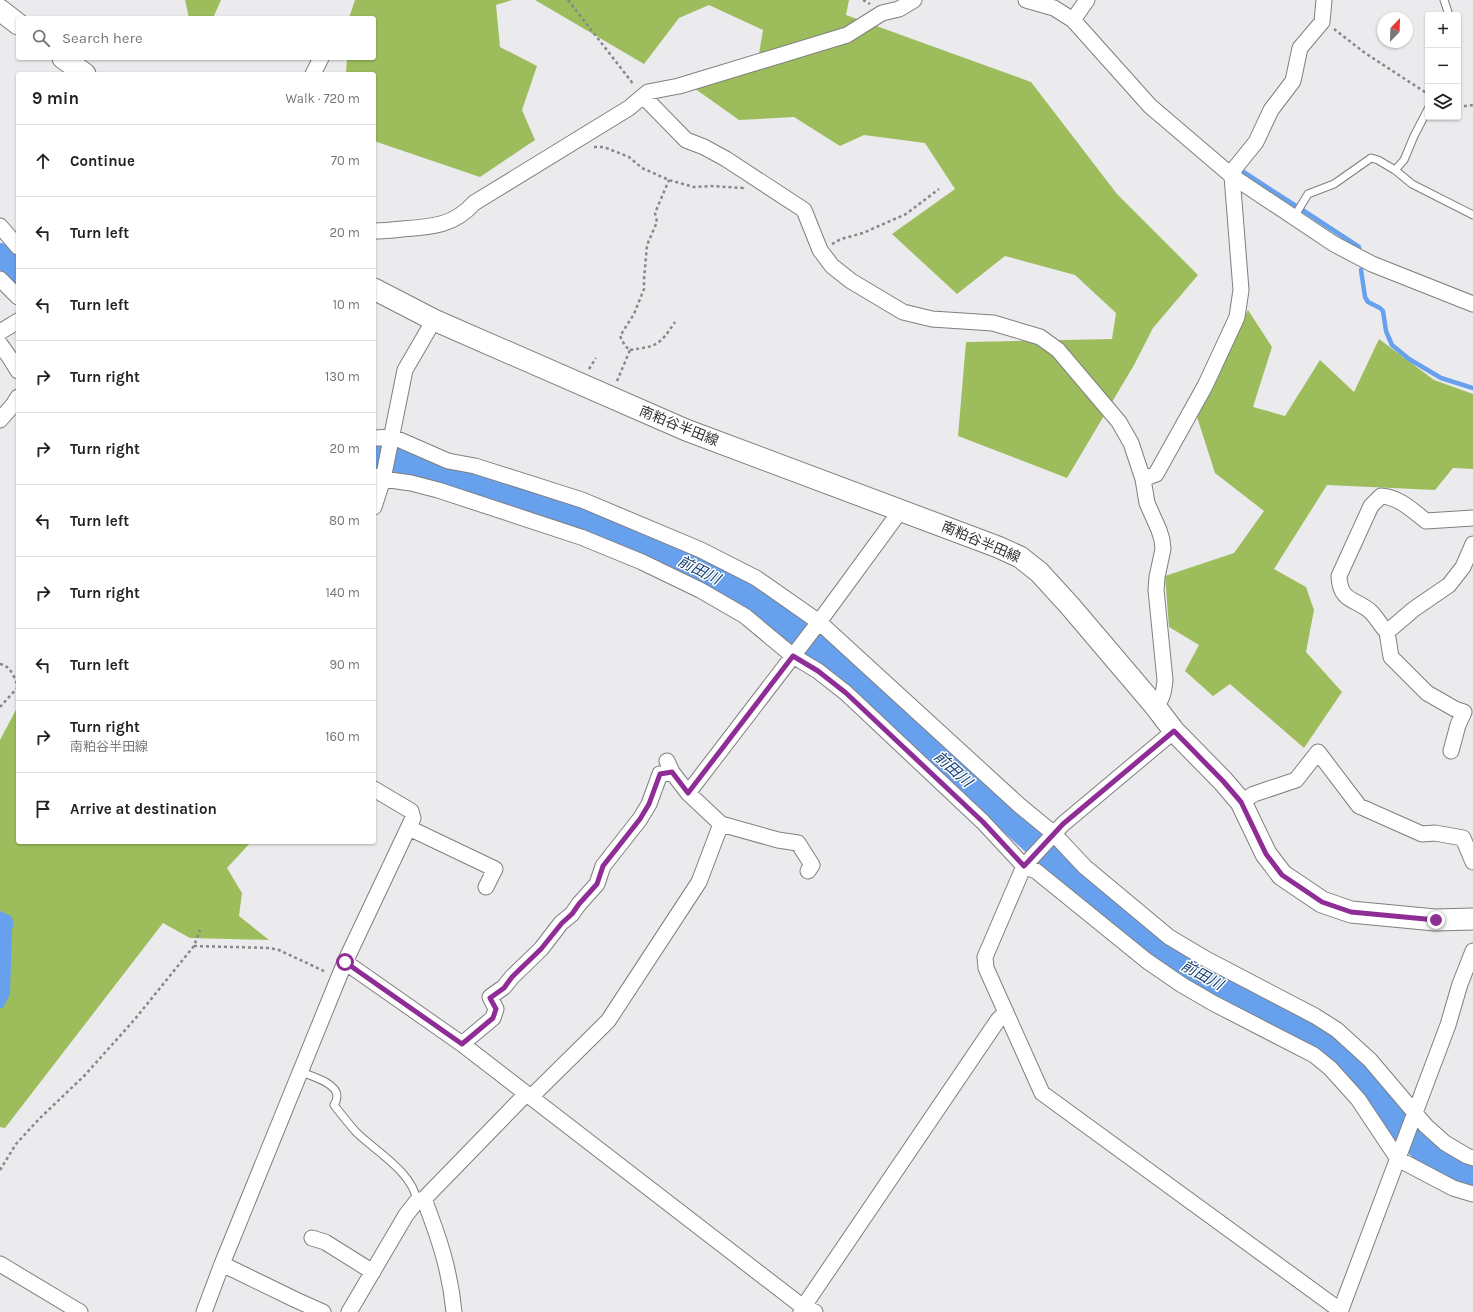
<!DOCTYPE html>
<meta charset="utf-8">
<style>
:root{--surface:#fff;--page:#f6f6f6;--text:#222;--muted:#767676;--line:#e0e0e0}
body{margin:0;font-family:Karla,"Noto Sans JP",sans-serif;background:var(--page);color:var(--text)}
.controls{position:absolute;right:12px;top:12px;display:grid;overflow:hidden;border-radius:4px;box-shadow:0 1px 3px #0004}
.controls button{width:36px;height:36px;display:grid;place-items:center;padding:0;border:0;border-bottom:1px solid var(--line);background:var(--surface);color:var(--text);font:20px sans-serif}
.compass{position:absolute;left:1377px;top:12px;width:36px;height:36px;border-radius:50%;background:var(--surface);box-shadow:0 1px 3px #0004;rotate:23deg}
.stop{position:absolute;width:12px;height:12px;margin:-9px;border:3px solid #8e2d96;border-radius:50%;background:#fff}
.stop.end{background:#8e2d96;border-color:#fff;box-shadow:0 1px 4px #0008}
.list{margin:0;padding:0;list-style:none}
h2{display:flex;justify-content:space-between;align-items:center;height:52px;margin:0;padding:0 16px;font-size:17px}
h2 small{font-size:13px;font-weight:400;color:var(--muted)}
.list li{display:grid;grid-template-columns:26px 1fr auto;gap:12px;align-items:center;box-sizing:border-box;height:72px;padding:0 16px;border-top:1px solid var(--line)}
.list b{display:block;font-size:15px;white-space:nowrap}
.list p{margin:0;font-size:13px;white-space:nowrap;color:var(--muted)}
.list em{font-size:13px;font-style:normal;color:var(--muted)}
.icon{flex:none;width:22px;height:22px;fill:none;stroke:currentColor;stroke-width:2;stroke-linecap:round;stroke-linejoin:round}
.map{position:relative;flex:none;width:1473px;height:1312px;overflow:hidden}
.search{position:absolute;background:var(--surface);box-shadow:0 1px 3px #0004;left:16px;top:16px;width:360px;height:44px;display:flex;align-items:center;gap:10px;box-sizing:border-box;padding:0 14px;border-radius:4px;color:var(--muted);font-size:15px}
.panel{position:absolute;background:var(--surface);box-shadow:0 1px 3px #0004;left:16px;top:72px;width:360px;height:772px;border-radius:4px}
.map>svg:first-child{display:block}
.forest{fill:#9dbc5c}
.water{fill:#67a0ed}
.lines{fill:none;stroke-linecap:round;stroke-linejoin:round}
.stream{stroke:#67a0ed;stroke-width:4.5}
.river{stroke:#67a0ed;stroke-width:26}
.lane-casing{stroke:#7f7f81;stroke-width:9}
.street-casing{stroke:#7f7f81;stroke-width:17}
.secondary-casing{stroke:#7f7f81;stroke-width:23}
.path{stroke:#878789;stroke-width:2.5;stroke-dasharray:3 3;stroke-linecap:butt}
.lane{stroke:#fff;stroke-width:7}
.street{stroke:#fff;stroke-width:15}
.secondary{stroke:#fff;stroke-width:21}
.route{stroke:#8e2d96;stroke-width:5}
.labels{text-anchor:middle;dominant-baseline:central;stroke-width:3;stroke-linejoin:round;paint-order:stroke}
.street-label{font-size:14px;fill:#313132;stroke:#fff}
.water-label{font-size:15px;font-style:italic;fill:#163c6d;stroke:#fff}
</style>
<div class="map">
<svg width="1473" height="1312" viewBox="0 0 1473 1312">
<rect width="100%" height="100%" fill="#ebebee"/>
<path class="forest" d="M185,0H221L213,18H189Z
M355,0H512L496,5L500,47L537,66L522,110L535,140L480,177L374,141L375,105H374V74H346L347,58H374V18H349Z
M535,0H849L846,15L1031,82L1117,194L1198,275L1153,328L1134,365L1067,478L958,436L966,342L1112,339L1116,313L1075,275L1005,256L957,294L892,234L955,189L925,143L864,135L840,146L794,117L739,120L694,88L757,66L763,30L709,5L679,18L644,64Z
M1248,310L1272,347L1253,407L1285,416L1320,360L1354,392L1379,339L1434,380L1473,394V469L1453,468L1435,490L1327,485L1274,569L1306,587L1314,610L1306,652L1342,692L1304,748L1230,684L1213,696L1185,671L1199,645L1169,627L1165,576L1234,553L1264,511L1215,473L1197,417Z
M18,706V842H251L227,868L242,893L239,916L269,940L190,938L163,923L5,1128L0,1127V740Z"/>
<path class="water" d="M0,911L11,916L14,923L12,929L10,994L3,1008H0Z"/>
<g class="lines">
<path class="stream" d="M1242,171L1296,206
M1301,209L1359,247V251
M1361,270L1365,297L1368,302L1380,308L1383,311L1386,331L1392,345L1409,359L1441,378L1473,388"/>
<path class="river" d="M0,256L18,275
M374,455L428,468L590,521L648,545L727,584L753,601L786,624L840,665L881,701L918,737L1033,841L1111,910L1159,949L1194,972L1244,999L1316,1035L1362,1076L1400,1127L1438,1164L1473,1178"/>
<g class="lane-casing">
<path id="lane" d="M1444,0L1449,15
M1395,170L1404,160L1414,136L1428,109
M1294,217L1308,194L1334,184L1371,158L1378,160L1395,170L1412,184L1473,215
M301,1072C311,1076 337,1083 337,1096C337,1099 336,1102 334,1105C341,1114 348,1123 356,1132C374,1150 413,1172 417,1201"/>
</g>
<g class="street-casing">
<path id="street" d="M1026,0L1054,8L1073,20L1150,106L1232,176L1334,244L1372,264L1473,304
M1073,20L1087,0
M313,74L321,58
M643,96L686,140L704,147L726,159L804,210L820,250L832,266L851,281L903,312L932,319L993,323L1040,337L1058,350L1119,422L1131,443L1143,479L1147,503L1159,530L1162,540L1163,549L1157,577L1156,590L1165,680C1164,690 1163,700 1155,706
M0,226L18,247
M374,231C383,231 393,230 402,229C430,227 454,226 474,203L629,108L648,92L679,86L847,35L882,13L899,9L914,0
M0,279L18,297
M0,332L18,321
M0,344L10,358L18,371
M0,420L13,405L18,397
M374,438L393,437L448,461L475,466L582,500L701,550L756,578L819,622L1019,805L1053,833L1085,867L1169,937L1206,959L1315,1016L1337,1030L1370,1060L1426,1126L1445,1143L1467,1156L1473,1158
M374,476L383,479L411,483L438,490L581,537L642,562L700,590L745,616L793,656L818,671L846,693L983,822L1024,866L1036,871L1147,961L1182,985L1213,1003L1314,1055L1330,1068L1358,1099L1398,1159L1453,1188L1473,1194
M1143,479L1156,474L1205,386L1237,317L1241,290L1232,176L1235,168L1256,142L1271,110L1293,81L1300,48L1322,22L1324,0
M374,507L383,479L405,370L434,320
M1387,632C1381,626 1377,618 1371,612C1356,598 1340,603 1339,576L1371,506L1381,496C1399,497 1412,510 1426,521L1473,518
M1174,731L1063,824L1024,866L985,957L986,968L1042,1093L1341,1311
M1451,751L1458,725L1464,712L1455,709L1427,693L1391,657L1387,632L1414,609L1449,585L1463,567L1473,544
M667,761L672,772L688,793
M672,772L660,774L649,804L640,819L603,866L597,884L579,904L572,914L561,923L541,949L512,977L504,987L490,997L496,1009L493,1018L462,1044L803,1307L815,1312
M1241,802L1254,794L1296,780L1318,752L1359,806L1422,834L1435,833L1463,838L1473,862
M721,824L688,793L819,622L901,510
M409,828L495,869L486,887
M345,962L462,1044
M531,1097L608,1021L699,882L721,824L778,840L798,843L812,865L808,871
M424,1199C439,1238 450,1270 454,1312
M312,1238L325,1242L373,1272
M0,1264L80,1312
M222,1264L296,1300L323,1312
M204,1312L222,1264L345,962L413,818L411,811L374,789
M349,1312L406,1215L417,1201L424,1199L526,1094
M801,1312L808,1300L998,1020L1006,1012
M1340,1312L1448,1025L1460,984L1473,951"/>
</g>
<g class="secondary-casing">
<path id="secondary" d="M0,10L18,24
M63,58L85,74
M374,289L434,320L686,430L998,547L1020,557L1039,572L1070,606L1155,706L1174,731L1223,781L1241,802L1266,854L1282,875L1322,902L1351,912L1435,920L1473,919"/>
</g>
<path class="path" d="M568,0L634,85
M863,0L870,4
M1334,29L1365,53L1428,94
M1458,107L1473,105
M594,147H604L629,157L642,168L669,180L694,187L711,186L743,188V187
M832,244L841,239L863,233L906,214L939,189
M630,350C657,346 659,346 675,322
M589,369L596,358
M617,381L630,350L625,346L620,336L634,314L644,289V279L647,245L657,222L655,213L669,180
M0,664C11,666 14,677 18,686
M0,707L18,687
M194,946L269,948L279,950L326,972
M0,1170L16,1144L39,1119L85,1075L135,1019L194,946L200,930"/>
<use href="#lane" class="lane"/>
<use href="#street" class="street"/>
<use href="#secondary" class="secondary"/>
</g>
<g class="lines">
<path class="route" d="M345,962L462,1044L493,1018L496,1009L490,998L504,988L512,977L541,949L562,923L572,914L579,904L597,884L603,866L640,819L649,804L660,774L672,772L688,793L793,656L818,671L846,693L983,822L1024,866L1063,824L1174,731L1223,781L1241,802L1266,854L1282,875L1322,902L1351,912L1436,920"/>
</g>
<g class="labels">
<g class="street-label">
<text transform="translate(679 426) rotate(22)">南粕谷半田線</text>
<text transform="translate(981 542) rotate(23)">南粕谷半田線</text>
</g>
<g class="water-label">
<text transform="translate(699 570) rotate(27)">前田川</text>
<text transform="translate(953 769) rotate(42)">前田川</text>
<text transform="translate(1202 975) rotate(29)">前田川</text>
</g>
</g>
</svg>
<div class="controls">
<button>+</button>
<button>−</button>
<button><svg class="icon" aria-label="layers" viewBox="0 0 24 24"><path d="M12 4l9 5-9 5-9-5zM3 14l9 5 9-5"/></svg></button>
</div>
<svg class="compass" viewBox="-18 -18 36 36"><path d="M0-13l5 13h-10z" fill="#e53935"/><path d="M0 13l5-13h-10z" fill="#767676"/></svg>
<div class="stop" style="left:345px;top:962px"></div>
<div class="stop end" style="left:1436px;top:920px"></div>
<div class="search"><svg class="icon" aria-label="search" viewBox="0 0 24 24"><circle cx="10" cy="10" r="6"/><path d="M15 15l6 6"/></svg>Search here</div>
<section class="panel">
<h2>9 min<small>Walk · 720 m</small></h2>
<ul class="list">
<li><svg class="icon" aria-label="ahead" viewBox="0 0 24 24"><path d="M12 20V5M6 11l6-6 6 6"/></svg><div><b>Continue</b></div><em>70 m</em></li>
<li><svg class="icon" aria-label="left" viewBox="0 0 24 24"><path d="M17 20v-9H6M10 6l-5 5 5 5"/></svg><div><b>Turn left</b></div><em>20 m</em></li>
<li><svg class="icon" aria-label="left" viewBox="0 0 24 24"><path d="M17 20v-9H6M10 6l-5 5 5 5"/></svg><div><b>Turn left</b></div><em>10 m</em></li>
<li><svg class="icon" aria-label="right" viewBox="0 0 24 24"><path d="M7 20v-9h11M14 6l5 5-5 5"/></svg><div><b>Turn right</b></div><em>130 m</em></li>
<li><svg class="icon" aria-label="right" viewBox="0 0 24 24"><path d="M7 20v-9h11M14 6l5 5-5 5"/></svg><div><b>Turn right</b></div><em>20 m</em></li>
<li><svg class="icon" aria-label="left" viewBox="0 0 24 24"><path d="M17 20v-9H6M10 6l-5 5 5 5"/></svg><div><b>Turn left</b></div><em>80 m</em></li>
<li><svg class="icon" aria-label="right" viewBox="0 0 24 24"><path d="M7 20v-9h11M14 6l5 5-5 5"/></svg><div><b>Turn right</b></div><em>140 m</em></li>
<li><svg class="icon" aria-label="left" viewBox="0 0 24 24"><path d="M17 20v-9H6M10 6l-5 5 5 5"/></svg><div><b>Turn left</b></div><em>90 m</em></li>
<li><svg class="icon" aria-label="right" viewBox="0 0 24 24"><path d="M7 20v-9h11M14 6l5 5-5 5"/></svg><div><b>Turn right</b><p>南粕谷半田線</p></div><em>160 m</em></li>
<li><svg class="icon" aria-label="arrive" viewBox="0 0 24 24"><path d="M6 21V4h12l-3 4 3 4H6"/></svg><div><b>Arrive at destination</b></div></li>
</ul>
</section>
</div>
